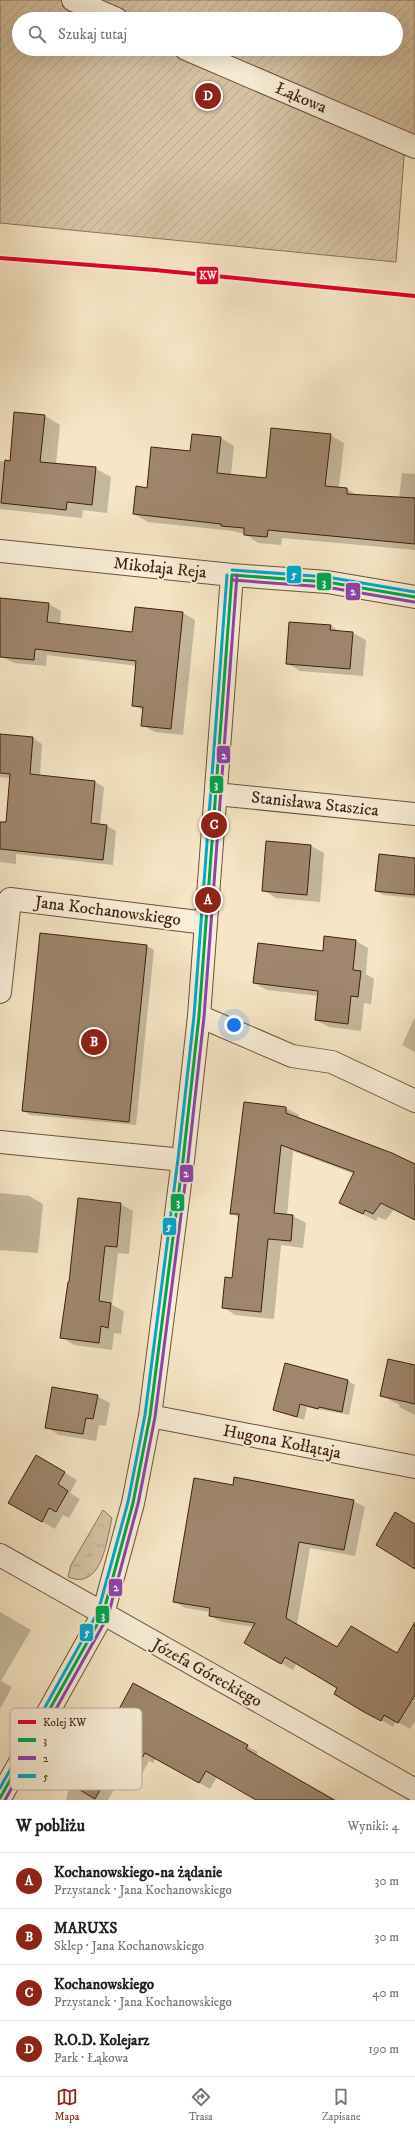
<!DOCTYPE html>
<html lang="pl">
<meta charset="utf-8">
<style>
:root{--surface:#fff;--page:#f2f2f2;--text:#202124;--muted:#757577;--line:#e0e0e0;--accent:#8f2418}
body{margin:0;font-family:"IM FELL DW Pica",serif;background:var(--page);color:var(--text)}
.you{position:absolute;left:234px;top:1025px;width:14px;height:14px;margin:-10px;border:3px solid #fff;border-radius:50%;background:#1a73e8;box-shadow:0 0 0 6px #1a73e833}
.badge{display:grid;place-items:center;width:26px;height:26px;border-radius:50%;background:var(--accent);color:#fff;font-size:13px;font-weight:700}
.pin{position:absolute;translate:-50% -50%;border:2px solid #fff;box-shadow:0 1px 4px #0006}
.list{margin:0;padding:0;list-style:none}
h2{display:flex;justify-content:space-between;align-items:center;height:52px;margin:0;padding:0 16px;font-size:17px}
h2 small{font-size:13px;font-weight:400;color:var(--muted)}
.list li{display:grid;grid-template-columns:26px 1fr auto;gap:12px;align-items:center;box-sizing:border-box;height:56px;padding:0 16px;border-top:1px solid var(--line)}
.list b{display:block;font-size:15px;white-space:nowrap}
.list p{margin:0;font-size:13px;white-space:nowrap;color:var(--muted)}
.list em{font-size:13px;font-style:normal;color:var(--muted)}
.icon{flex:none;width:22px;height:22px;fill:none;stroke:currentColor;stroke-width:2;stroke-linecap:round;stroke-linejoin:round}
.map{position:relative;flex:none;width:415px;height:1800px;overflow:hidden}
.search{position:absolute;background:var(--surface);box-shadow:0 4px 16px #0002;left:12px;right:12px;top:12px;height:44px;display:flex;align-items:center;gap:10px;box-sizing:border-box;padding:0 14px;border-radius:22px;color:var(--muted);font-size:15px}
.sheet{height:276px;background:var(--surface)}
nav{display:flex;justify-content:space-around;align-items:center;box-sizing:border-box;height:56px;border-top:1px solid var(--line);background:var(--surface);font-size:11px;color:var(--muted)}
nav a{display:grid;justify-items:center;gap:2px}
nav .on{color:var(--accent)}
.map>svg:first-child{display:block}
.grass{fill:url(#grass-tufts);stroke:#8c725a}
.garden{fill:url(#garden-furrows);stroke:#8c725a;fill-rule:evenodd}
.shadow{fill:#0003}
.building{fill:#9f866d;stroke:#401f0e}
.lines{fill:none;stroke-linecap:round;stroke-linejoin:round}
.minor-casing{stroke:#6e513c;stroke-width:24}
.minor{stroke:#f9efd9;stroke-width:22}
.bus-1-casing{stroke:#f9efd9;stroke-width:6}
.bus-2-casing{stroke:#f9efd9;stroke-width:6}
.bus-3-casing{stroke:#f9efd9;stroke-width:6}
.bus-1{stroke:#00a651;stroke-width:3}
.bus-2{stroke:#8e44ad;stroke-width:3}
.bus-3{stroke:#00a9ce;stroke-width:3}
.rail-1-casing{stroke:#f9efd9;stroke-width:7}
.rail-1{stroke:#e4002b;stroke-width:4}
.labels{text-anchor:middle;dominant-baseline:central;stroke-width:4;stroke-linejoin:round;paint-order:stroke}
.street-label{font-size:17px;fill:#401f0e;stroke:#f9efd9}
.key{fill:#f9efd9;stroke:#c2b19c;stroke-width:1}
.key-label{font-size:11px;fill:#401f0e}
.line-badge{stroke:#f9efd9;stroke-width:1.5}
.badge-label{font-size:11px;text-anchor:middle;font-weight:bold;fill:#fff}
</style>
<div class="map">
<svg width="415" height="1800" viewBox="0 0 415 1800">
<defs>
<pattern id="grass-tufts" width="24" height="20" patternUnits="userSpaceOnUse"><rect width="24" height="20" fill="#d7c4a6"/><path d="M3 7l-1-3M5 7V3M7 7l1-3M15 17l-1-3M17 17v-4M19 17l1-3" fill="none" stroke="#baa88e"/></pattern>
<pattern id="garden-furrows" width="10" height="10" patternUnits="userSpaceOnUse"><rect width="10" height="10" fill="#d7c4a6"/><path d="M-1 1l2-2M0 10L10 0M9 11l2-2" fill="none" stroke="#baa88e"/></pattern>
</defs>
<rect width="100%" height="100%" fill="#f6e6c5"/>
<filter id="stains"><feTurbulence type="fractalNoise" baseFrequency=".005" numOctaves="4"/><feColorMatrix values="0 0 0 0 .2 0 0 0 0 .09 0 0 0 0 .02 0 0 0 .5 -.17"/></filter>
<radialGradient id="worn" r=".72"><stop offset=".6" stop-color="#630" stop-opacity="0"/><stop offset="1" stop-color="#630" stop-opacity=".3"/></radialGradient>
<path class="grass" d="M103,1510L112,1518C107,1539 102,1591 68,1577L71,1565Z"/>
<path class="garden" d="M0,0H415V147L405,144L396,262L0,223ZM19,19H396V49H19Z"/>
<path class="shadow" d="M45,416L60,425L56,464L95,468L111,477L107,513L83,510L82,518L0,509V461L11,462Z
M330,435L344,443L339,488L347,489L359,496L399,498L402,473L415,474V550L282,538L281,545L258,543L245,534L233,531L148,522L134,514L147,489L191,452L221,438L234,446L231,475L267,479Z
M0,600L49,604L61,611L60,624L132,633L183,613L195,620L183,735L155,732L142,725L144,711L133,705L137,666L47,655L46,666L14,663L1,656Z
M331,626L341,632L353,633L366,640L363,676L300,671L287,663Z
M0,735L33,738L42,744L40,776L95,782L104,787L100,825L107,826L116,831L113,865L16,854V864L0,862V823L7,824L10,778L0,777Z
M311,846L324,853L320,902L276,898L263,890Z
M415,859V898L383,895L376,891Z
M356,941L368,948L366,974L374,979L371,1004L364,1003L361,1031L329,1027L316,1020L319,996L267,990L254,983L323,952Z
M147,946L154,950L136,1125L30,1115L23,1111Z
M415,1017V1052L402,1045Z
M245,1103L286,1108L299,1115L298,1119L415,1165V1219L394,1209L386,1220L378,1217L376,1221L340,1203L354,1174L293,1151L287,1215L293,1216L306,1223L303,1248L281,1245L274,1319L235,1315L223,1307L233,1279L239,1218L231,1213Z
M0,1193L29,1196L43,1204L38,1253L0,1250Z
M120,1204L133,1211L129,1254L118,1253L112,1305L124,1311L121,1334L114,1333L112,1350L74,1345L61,1337Z
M415,1365V1415L399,1407L400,1405L382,1396Z
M348,1381L355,1385L349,1415L307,1407L304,1420L274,1409Z
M97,1396L110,1403L106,1426L99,1425L96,1441L59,1435L46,1427Z
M36,1456L77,1480L70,1493L80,1499L69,1518L63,1515L55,1529L9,1502Z
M233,1486L353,1501L365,1507L355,1556L310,1548L297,1625L337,1649L398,1655L415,1625V1721L410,1729L396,1721L393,1727L365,1711L338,1688L297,1663L293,1670L245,1643L254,1627L222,1622L210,1616L211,1612L185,1608L174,1601Z
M0,1612L31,1630L1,1681L12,1687L0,1709Z
M133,1684L247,1746L258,1752L256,1756L337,1800H258L217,1777L210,1789L156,1758L153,1763L149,1761L134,1788L120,1779L108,1800H66L70,1783L97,1752Z"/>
<path class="building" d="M14,412L45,415L40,462L96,467L92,505L67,502L66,510L1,503L5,460L10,461Z
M271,428L331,434L325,486L347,488V494L415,498V544L268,530L267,537L244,535V528L221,526V524L133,514L136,486L147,488L151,447L190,451L192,434L221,437L217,473L266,478Z
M0,598L49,603L47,622L132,632L135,607L183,612L171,729L141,726L143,707L132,706L136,661L35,649L34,660L0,657Z
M289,622L331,625L330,630L353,632L350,669L286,664Z
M0,734L33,737L30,774L95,781L91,823L107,825L103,860L0,849V822H6L10,774L0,773Z
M266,841L311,845L307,895L262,891Z
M379,854L415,858V895L375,891Z
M40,933L147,945L129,1122L22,1111Z
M324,936L356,940L353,970L361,971L358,997L351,996L348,1024L315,1020L318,991L253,983L258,943L323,951Z
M244,1102L286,1107V1113L392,1153L415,1164V1220L381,1203L373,1214L365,1210L363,1214L339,1203L354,1172L281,1145L274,1213L293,1215L291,1241L268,1239L261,1312L222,1308L225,1277L232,1278L239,1214H230Z
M78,1198L121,1203L117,1247L105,1246L99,1301L111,1303L108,1328L101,1326L99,1343L60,1338L68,1282H69Z
M388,1359L415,1365V1404L380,1396Z
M285,1363L348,1380L342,1412L319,1407L318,1409L300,1404L297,1417L273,1410Z
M52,1387L98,1395L93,1419L86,1418L83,1434L45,1428Z
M36,1455L65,1472L58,1484L68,1491L56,1512L49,1508L42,1522L8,1503Z
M234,1477L354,1500L344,1550L299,1542L286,1618L337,1647L351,1626L397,1653L415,1622V1695L398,1723L384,1715L381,1721L364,1712L334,1694L337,1688L285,1657L281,1664L244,1643L255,1623L209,1616L210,1608L173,1602L194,1478L233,1485Z
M395,1512L415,1524V1569L376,1545Z
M133,1683L248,1745L246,1749L334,1800H256L206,1771L199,1783L145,1753L142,1758L138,1756L124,1783L109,1774L95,1799L68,1783L89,1746L97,1750Z"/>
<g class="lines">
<g class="minor-casing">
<path id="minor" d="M73,0L117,19
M186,49L415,147
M0,551L232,575L327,582L415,597
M216,794L415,814
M0,992L10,899L206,923
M199,1016L292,1056L332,1062L415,1101
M0,1142L183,1160
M150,1416L415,1467
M0,1555L415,1790
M0,1798L103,1614L133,1503L150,1416L183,1160L199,1016L232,575"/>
</g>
<use href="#minor" class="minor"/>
<g class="bus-1-casing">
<path id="bus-1" d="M232,575L327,582L415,597
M0,1798L103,1614L133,1503L150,1416L183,1160L199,1016L232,575"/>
</g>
<g class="bus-2-casing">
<path id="bus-2" d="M232,580L326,587L414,602
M5,1800L108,1616L138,1504L155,1417L188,1161L204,1017L237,575"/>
</g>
<g class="bus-3-casing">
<path id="bus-3" d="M232,570L327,577L415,592
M0,1788L98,1612L128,1502L145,1415L178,1159L194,1016L227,575"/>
</g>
<use href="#bus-1" class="bus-1"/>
<use href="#bus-2" class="bus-2"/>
<use href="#bus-3" class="bus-3"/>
<g class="rail-1-casing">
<path id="rail-1" d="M0,258L155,270L415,296"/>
</g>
<use href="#rail-1" class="rail-1"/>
</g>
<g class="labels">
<g class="street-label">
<text transform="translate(301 98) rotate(23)">Łąkowa</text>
<text transform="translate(160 568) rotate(6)">Mikołaja Reja</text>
<text transform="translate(315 804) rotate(6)">Stanisława Staszica</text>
<text transform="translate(108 911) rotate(7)">Jana Kochanowskiego</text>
<text transform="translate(282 1442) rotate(11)">Hugona Kołłątaja</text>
<text transform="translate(207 1673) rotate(29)">Józefa Góreckiego</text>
</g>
</g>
<rect x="10" y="1708" width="132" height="82" rx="6" class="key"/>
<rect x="18" y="1720" width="18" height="4" fill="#e4002b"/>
<rect x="18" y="1738" width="18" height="4" fill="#00a651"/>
<rect x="18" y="1756" width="18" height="4" fill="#8e44ad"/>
<rect x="18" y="1774" width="18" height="4" fill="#00a9ce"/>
<g class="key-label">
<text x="43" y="1726">Kolej KW</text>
<text x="43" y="1744">3</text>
<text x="43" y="1762">2</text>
<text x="43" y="1780">5</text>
</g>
<g class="line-badge">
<rect x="196" y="266" width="23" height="19" rx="4" fill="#e4002b"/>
<rect x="286" y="565" width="16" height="19" rx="4" fill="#00a9ce"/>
<rect x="316" y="572" width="16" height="19" rx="4" fill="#00a651"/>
<rect x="345" y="582" width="16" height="19" rx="4" fill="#8e44ad"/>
<rect x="216" y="745" width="15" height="19" rx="4" fill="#8e44ad"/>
<rect x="209" y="775" width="15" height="19" rx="4" fill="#00a651"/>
<rect x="179" y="1164" width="15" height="19" rx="4" fill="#8e44ad"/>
<rect x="170" y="1193" width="15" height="19" rx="4" fill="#00a651"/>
<rect x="162" y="1217" width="15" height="19" rx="4" fill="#00a9ce"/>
<rect x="108" y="1578" width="15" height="19" rx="4" fill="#8e44ad"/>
<rect x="95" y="1605" width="15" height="19" rx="4" fill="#00a651"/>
<rect x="79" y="1623" width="15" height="19" rx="4" fill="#00a9ce"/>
</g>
<g class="badge-label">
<text x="208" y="279">KW</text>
<text x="294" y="578">5</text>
<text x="324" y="586">3</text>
<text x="353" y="595">2</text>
<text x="224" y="759">2</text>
<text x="216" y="788">3</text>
<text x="186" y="1177">2</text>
<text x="178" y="1206">3</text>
<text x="169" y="1230">5</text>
<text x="116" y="1591">2</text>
<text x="103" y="1619">3</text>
<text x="87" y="1636">5</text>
</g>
<rect width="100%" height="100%" filter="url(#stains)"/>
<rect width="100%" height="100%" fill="url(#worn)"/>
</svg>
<div class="you"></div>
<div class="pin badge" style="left:208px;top:900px">A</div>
<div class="pin badge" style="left:94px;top:1042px">B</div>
<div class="pin badge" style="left:214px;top:825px">C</div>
<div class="pin badge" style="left:208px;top:96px">D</div>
<div class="search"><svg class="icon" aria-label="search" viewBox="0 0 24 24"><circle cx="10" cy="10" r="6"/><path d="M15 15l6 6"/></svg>Szukaj tutaj</div>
</div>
<section class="sheet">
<h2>W pobliżu<small>Wyniki: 4</small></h2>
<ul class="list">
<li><span class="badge">A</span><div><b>Kochanowskiego-na żądanie</b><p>Przystanek · Jana Kochanowskiego</p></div><em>30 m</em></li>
<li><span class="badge">B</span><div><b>MARUXS</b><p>Sklep · Jana Kochanowskiego</p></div><em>30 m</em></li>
<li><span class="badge">C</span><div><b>Kochanowskiego</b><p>Przystanek · Jana Kochanowskiego</p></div><em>40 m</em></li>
<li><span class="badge">D</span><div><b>R.O.D. Kolejarz</b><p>Park · Łąkowa</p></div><em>190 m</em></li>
</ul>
</section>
<nav>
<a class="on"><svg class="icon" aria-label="map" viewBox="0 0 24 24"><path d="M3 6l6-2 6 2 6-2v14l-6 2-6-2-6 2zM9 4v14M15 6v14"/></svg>Mapa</a>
<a><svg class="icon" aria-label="directions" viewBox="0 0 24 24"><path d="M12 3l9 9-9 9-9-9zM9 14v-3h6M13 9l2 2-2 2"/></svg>Trasa</a>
<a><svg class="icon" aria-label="saved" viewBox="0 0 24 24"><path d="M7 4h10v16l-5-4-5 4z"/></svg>Zapisane</a>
</nav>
